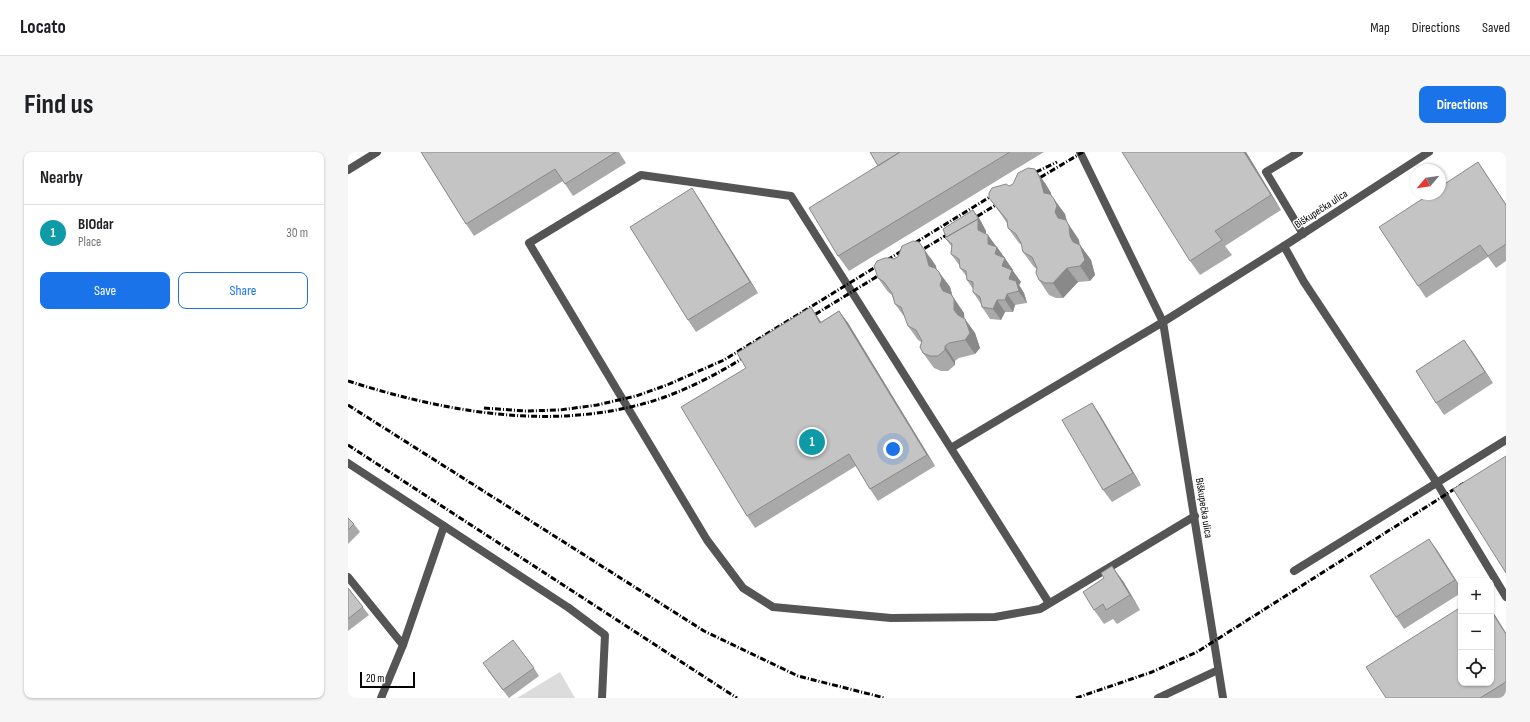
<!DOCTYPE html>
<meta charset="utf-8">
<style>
:root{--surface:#fff;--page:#f6f6f6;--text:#202124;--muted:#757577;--line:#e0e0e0;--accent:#1a73e8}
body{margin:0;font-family:"Sofia Sans Condensed",sans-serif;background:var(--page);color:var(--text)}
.controls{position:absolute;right:12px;bottom:12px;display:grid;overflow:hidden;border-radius:8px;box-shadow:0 1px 3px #0004}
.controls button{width:36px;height:36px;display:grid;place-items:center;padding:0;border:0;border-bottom:1px solid var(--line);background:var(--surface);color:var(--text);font:20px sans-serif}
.compass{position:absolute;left:1062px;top:12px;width:36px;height:36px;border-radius:50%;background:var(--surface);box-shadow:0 1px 3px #0004;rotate:241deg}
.scale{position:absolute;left:12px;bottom:10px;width:55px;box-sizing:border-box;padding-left:4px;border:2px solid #000;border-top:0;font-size:11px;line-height:14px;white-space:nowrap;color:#000;-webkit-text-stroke:3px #fff;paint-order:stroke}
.you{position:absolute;left:545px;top:297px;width:14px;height:14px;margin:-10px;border:3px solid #fff;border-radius:50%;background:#1a73e8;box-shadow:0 0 0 6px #1a73e833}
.badge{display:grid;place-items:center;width:26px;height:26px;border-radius:50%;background:var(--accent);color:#fff;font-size:13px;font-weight:700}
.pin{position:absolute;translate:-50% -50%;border:2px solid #fff;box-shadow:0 1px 4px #0006}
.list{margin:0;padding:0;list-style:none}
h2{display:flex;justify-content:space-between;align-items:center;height:52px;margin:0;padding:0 16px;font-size:17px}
h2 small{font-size:13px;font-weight:400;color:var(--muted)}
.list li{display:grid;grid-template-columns:26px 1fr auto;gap:12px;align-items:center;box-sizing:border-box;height:56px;padding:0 16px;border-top:1px solid var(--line)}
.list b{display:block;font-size:15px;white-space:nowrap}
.list p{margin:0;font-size:13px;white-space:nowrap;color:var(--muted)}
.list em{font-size:13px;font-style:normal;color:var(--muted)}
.actions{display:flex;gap:8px;padding:12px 16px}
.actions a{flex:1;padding:9px 0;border:1px solid var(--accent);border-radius:8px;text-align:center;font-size:14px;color:var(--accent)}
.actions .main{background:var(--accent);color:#fff}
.icon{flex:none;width:22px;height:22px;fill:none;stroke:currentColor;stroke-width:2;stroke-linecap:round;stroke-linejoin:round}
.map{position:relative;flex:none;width:1158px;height:546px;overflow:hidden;border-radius:8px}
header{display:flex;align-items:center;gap:24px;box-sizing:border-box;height:56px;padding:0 20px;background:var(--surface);border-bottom:1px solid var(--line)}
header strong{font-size:19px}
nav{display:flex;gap:22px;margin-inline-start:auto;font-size:14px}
.intro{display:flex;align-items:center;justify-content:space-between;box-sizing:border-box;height:96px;padding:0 24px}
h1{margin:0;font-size:28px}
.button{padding:10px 18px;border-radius:8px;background:var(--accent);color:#fff;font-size:14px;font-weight:700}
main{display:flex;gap:24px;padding:0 24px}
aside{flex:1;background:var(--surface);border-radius:8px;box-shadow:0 1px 3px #0004}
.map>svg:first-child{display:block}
.green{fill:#dcdcdc}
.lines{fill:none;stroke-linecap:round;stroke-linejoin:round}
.lane{stroke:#555;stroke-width:8}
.street{stroke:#555;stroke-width:8}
.rail{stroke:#000;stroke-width:3;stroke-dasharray:6 2 1 2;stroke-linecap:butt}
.wall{fill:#a9a9a9}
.shaded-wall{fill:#898989}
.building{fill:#c4c4c4;stroke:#898989}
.labels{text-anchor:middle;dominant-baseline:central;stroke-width:3;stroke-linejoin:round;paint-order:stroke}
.street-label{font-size:11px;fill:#000;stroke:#fff}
</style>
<header>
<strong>Locato</strong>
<nav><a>Map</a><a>Directions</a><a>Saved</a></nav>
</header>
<div class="intro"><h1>Find us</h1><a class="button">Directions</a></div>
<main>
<aside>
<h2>Nearby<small></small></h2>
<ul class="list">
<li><span class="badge" style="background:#0f9aa8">1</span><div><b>BIOdar</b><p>Place</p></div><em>30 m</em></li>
</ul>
<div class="actions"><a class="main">Save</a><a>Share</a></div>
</aside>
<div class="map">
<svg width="1158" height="546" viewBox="0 0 1158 546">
<rect width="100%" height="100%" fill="#fff"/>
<path class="green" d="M212,520L227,546H169Z"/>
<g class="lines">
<path class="lane" d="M951,0L918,20L955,82
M0,18L29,0
M936,94L956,130L1089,331L1158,445
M603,296L815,170
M946,419L1158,288
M0,425L55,493
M701,451L443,44L293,23L181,91L359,388L395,436L425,455L543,466L647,465L692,457L847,364
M221,456L257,483L254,546
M33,546L55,493L96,374
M810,546L870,518"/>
<path class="street" d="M732,0L815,170L875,546
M815,170L936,94L1081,0
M0,311L221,456"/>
<path class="rail" d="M678,25L709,10
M683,31L735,0
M620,70L656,48
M567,102L607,78
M458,168L538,119
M0,229C101,261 211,281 314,246C345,235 375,219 403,201
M0,253L356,479L450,524L537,546
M136,256L177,259L212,258L249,253L288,244L319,233L376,208L650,40
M0,293L389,546
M728,546L804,520L849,500L1116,331"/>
</g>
<path class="wall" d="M73,0H271L278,11L225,44L215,29L126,84L118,72Z
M522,0H696L501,119L490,104L530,14Z
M898,0L933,58L877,94L884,103L852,123L842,109Z
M1130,10L1158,52V109L1148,116L1140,105L1078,146L1070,134Z
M697,31L703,41V44L717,62L719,70L731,88L732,93L743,108L747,123L742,129L730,130L715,146H708L701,143L691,128L689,117L686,115L675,100L674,93L671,91L660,76L659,71L652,61L641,46L661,34Z
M352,48L410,141L348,180L340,168Z
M625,58L631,66L638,79V82L648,95H649L665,118V119L673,130L671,133L676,141L679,151L667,153L665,160H657L653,168L642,167L634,155L633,152L625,140V137L619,128V125L612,116V114L603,102L604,95L597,86Z
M550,105H582L588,114V117L602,135L604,142V143L616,161V166L627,181L632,196L627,202L611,206L607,209V213L600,219H593L586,216L575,201L573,190L570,188L560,174L558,167L547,152L544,143L540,140L530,126L545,107Z
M463,155L473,170L491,159L500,171L587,314L530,349L522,337L508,314L407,376L399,364Z
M1124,199L1145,231L1096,263L1088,251Z
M744,251L752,263L793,333L764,350L755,338Z
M0,366L6,372L12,380L0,392Z
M1089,398L1113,436V441L1056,477L1048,465Z
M775,429L792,458L769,472L765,467L756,472L746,458Z
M0,436L21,463L0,479Z
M1143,457L1158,481V546H1038L1143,531Z
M186,516L191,524L161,546L140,519Z"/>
<path class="shaded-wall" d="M896,0H898L933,58L923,43Z
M687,17L697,31L703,41L706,56L696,41Z
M344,36L352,48L410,141L402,130Z
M706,47L717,62L719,70L731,88L732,99L725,90L710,66L707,60Z
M625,58L631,66L638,79V89L630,78Z
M640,83L648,94V99L649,95L665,118V119L673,130L671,133L676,141L679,151L661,127L640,92Z
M571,90L588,114L591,129L581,114Z
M732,93L743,108L747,123L742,129L732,114Z
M719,116L730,130L715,146L705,131Z
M591,120L602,135L604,142L602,148L595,139L592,133Z
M659,142L667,153L665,160L657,148Z
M606,147L616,161L617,172L610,163L606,158Z
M649,148L657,160L653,168L645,157Z
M463,155L481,182L472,171Z
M491,159L500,171L587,314L579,303Z
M617,167L627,181L632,196L627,202L617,188Z
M1116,188L1124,199L1145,231L1137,220Z
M597,194L607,209V213L597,198Z
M744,251L752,263L793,333L785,321Z
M1081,387L1089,398L1113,436L1107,428Z
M764,414L775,429L792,458L782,443Z
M1143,457L1158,481V482L1143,459Z"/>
<path class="building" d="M73,0H268L217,32L207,17L118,72Z
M522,0H552L530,14Z
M552,0H662L490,104L461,56Z
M774,0H896L923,43L867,79L874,88L842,109Z
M1130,10L1158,53V92L1140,104L1132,93L1070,134L1031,75L1082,42H1092V35Z
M680,16L687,17L692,26L696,41L702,42L706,47L709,54L707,60L710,66L718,68L721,74L722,84L725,90L732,93L737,108L732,114L719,116L705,131H697L691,128L688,121L689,116L684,105L675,100L673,91L668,82L660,76L659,68L641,46V41L644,36L658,32L661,34L665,32L670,21Z
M344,36L402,130L340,168L282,75Z
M625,58L633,71L630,67L598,85L595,77Z
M630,67V78L640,83V92L649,95L647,102L657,106L654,114L664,118L661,127L668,129L671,139L659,142L657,148H649L645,157L634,155L632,145L625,140V130L619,128L618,119L612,116L611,107L603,102L604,92L597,86Z
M565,89L571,90L577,99L581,114L587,116L591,120L594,127L592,133L595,139L603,142L606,147V158L610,163L617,167L622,181L617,188L601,191L597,194V198L590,204H582L575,201L572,195L574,189L568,178L560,174L553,155L547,152L544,141L536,130L530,126L526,114L529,109L537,106H543L545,107L550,105L554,94Z
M463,155L472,171L491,159L579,303L522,337L501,302L399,364L333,255L398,216L389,201Z
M1116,188L1137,220L1088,251L1068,219Z
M744,251L785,321L755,338L714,268Z
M1158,304V421L1105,337Z
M0,366L6,372L0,378Z
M1081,387L1107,428L1048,465L1022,424Z
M764,414L782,443L758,458L755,452L746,458L735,440L756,426L753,421Z
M0,436L15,455L0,467Z
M1113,455V531H1143V459L1158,482V530L1132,546H1038L1018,515Z
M165,488L186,516L155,538L135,511Z"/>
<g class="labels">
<g class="street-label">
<text transform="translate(973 57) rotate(-33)">Biškupečka ulica</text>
<text transform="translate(856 356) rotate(81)">Biškupečka ulica</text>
</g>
</g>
</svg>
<div class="controls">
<button>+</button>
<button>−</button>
<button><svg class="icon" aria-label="locate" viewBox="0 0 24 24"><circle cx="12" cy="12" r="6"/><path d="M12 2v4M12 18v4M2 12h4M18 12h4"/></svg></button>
</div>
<svg class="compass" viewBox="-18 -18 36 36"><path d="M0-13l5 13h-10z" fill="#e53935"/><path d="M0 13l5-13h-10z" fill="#757577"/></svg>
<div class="scale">20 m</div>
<div class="you"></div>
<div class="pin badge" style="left:464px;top:290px;background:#0f9aa8">1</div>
</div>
</main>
